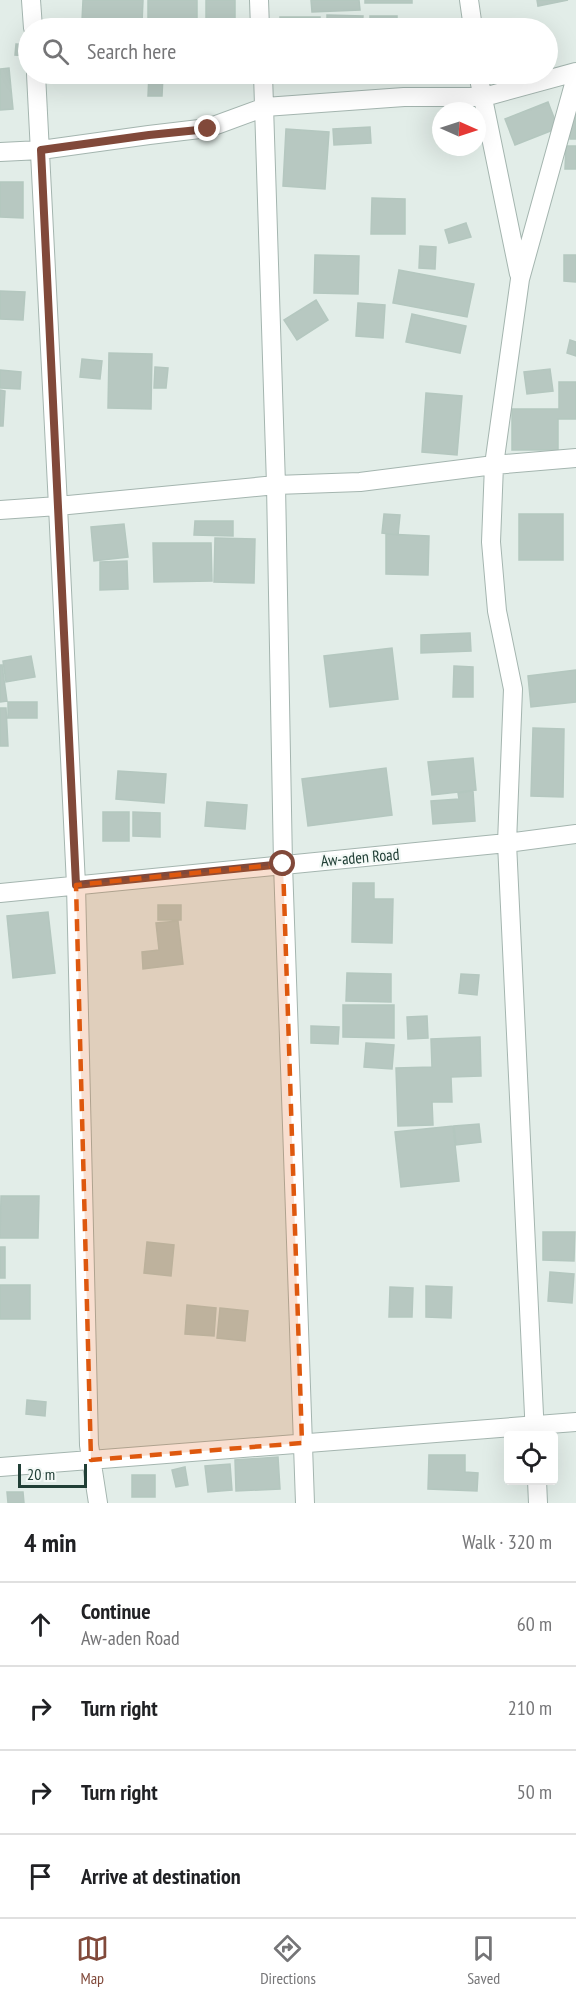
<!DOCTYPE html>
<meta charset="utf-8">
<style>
:root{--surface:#fff;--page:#f2f2f2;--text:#202124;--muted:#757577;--line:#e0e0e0;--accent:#81493a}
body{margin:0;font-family:"PT Sans Narrow",sans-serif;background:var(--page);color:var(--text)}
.controls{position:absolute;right:18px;bottom:18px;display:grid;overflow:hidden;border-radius:6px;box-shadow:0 6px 24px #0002}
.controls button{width:54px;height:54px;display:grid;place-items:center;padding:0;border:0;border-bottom:2px solid var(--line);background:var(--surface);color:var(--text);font:30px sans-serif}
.compass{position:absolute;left:432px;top:102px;width:54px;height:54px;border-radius:50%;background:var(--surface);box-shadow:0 6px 24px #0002;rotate:93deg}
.scale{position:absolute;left:18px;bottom:15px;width:69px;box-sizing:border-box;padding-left:6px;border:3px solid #213f36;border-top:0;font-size:16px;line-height:21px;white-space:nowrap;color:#213f36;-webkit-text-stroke:4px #f3f9f6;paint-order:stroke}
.stop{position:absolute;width:18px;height:18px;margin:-14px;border:4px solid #81493a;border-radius:50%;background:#fff}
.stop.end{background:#81493a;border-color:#fff;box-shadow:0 2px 6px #0008}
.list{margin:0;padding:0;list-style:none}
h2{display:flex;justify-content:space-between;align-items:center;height:78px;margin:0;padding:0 24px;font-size:26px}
h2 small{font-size:20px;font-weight:400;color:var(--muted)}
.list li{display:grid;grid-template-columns:39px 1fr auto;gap:18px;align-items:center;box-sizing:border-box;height:84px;padding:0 24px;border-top:2px solid var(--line)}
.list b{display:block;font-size:22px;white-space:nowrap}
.list p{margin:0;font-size:20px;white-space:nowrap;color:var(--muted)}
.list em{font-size:20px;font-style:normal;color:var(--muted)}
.icon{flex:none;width:33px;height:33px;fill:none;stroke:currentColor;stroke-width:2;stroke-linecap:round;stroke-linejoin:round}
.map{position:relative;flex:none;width:576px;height:1503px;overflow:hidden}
.search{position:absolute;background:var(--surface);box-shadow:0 6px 24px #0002;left:18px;right:18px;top:18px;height:66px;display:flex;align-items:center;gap:15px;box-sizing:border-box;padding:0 21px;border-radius:33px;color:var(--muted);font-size:22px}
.sheet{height:414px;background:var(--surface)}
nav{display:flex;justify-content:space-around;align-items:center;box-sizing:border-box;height:84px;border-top:2px solid var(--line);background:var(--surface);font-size:16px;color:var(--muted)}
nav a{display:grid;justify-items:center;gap:3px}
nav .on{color:var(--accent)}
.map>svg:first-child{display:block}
.building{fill:#b7c8c1;stroke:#b4c7bf;stroke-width:1.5}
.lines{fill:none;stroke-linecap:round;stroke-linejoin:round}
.street-casing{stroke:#a4b5af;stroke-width:20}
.street{stroke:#fff;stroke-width:18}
.route{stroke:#81493a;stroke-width:8}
.marked{fill:#de580e;fill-opacity:0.2;stroke:#de580e;stroke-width:4.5;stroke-dasharray:12 8;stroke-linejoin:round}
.labels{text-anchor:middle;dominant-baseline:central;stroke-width:4.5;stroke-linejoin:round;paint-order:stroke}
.street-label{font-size:16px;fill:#213f36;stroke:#f3f9f6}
</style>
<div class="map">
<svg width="576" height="1503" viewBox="0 0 576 1503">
<rect width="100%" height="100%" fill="#e2ede8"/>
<path class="building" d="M83,0H143L142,23L82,21Z
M148,0H197V27L148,26Z
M206,0H235V23H206Z
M311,0H359L360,10L312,12Z
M365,0H412V3H365Z
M537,0H568L538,6Z
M327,15L363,16L362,28H327Z
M370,16H397V28H370Z
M280,17H320V28H280Z
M16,44L28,45V56L15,55Z
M9,68L13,109L0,110V69Z
M149,74L163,75L162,96H148Z
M279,74H320L319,80H279Z
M548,102L558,128L515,145L505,119Z
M570,109H576V139H570Z
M370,127L371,143L334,145L333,129Z
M286,129L329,132L325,189L283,186Z
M566,146H576V169H565Z
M0,182H23V218L0,217Z
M372,198L405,199V234H371Z
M466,223L471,237L449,243L445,230Z
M420,246L436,247L435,269L419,268Z
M315,255L359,256L358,294L314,293Z
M564,255H576V282L564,281Z
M399,270L474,284L467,317L393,303Z
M0,291L25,292L23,320L0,319Z
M316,300L328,320L297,340L284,320Z
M358,303L385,305L383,338L356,336Z
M412,314L466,326L460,353L406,342Z
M570,340L576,342V356L567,353Z
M109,353L152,354L151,409L108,408Z
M82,359L102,361L100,379L80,377Z
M155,367L168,368L166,388H154Z
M550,369L553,391L527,394L524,372Z
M0,370L21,372L20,389L0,388Z
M559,382H576V419H558V450H512V409H559Z
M0,390L5,391L3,426H0Z
M426,393L462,396L457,455L422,452Z
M384,514L400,515L398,535L382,533Z
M519,514H563V560H519Z
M195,521H233V536L194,535Z
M124,524L128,557L94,561L91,527Z
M386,534L429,536L428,575L386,574Z
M215,538L255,539L254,583L214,582Z
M153,543H211L212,581L154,582Z
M127,561L128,589L100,590V562Z
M470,633L471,651L421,653V635Z
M392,648L398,699L330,707L324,656Z
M31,656L35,677L6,682L3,661Z
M0,665H2L7,701L0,702Z
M454,666L473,667V697H453Z
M576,670V702L531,707L528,676Z
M8,702H37V718H8Z
M0,708H6L8,746H0Z
M533,728L564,729L563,797L531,796Z
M473,758L476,790L432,795L428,762Z
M386,768L392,815L308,826L302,779Z
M118,771L166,774L164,803L116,799Z
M473,791L475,821L433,824L431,801L459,799L458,793Z
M207,802L247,805L245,829L205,826Z
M103,812H129V841H103Z
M133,812L160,813V837L133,836Z
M353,883H374V899H393L392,943L352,942Z
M158,905H181V920H158Z
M48,912L55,973L13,978L7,916Z
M178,921L183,964L143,969L142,952L159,950L156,923Z
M347,973L391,974V1002L346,1001Z
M461,974L479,975L477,995L459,993Z
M343,1005H394V1038L343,1037Z
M427,1016L428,1038L408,1039L407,1017Z
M311,1026L339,1027L338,1044L311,1043Z
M480,1037L481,1076L451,1077L452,1102H432L433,1125L398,1126L396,1068L432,1067L431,1039Z
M366,1043L394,1045L392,1069L364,1067Z
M479,1124L481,1142L456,1145L454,1126Z
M453,1126L459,1181L401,1187L395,1132Z
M1,1196H39L38,1238H0Z
M543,1232H575L574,1261L543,1260Z
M147,1242L174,1245L171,1276L144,1273Z
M0,1247H5V1278H0Z
M550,1272L574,1274L572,1303L548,1301Z
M0,1285H30V1319H0Z
M426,1286L452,1287L451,1318L426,1317Z
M390,1287L413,1288L412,1317H389Z
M187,1305L216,1308L214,1336L185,1334Z
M220,1308L248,1311L245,1341L217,1338Z
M27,1400L46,1402L45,1416L26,1414Z
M429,1455H465V1472L478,1473L477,1491L428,1489Z
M278,1457L280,1489L236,1491L235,1460Z
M230,1464L232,1490L208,1492L205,1466Z
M185,1467L188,1485L176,1487L172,1470Z
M132,1475H155V1497H132Z
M7,1492H23L24,1503H8Z"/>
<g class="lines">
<g class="street-casing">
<path id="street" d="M31,0L33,28
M259,0L260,28
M469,0L473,28
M36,74L58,506L276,485L263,74
M478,74L519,274
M0,152L41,150L149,135L208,128L265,107L404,97H484L576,72
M0,510L58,506L76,885L89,1445L98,1503
M0,893L507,843L576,834
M535,1436L507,843L513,689L497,611L491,542L494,465L576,458
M0,1467L576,1422
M537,1480L538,1503
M305,1503L283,864L276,485L360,482L494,465L520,279L576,77"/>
</g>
<use href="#street" class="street"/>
</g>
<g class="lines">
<path class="route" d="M208,129L149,135L41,150L76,885L283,864"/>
</g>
<path class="marked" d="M283,864L302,1443L91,1460L76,885Z"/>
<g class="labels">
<g class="street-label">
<text transform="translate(360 857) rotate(-5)">Aw-aden Road</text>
</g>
</g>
</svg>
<div class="controls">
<button><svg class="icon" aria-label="locate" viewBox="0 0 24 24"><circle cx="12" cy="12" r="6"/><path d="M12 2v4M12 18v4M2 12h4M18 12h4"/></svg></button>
</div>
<svg class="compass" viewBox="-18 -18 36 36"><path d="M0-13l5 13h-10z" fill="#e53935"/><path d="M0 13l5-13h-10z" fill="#757577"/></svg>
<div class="scale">20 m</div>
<div class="stop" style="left:283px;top:864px"></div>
<div class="stop end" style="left:208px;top:129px"></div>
<div class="search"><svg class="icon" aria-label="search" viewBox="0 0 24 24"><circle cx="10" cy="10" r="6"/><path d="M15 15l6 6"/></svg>Search here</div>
</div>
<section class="sheet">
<h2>4 min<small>Walk · 320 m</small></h2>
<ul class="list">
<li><svg class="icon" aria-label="ahead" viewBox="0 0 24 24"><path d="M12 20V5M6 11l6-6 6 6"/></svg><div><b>Continue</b><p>Aw-aden Road</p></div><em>60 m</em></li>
<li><svg class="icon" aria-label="right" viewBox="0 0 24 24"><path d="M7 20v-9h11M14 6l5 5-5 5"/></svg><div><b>Turn right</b></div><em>210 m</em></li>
<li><svg class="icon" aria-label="right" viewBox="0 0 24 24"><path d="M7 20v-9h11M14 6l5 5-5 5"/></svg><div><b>Turn right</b></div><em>50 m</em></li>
<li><svg class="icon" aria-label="arrive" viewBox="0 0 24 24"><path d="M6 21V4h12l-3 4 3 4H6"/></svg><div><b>Arrive at destination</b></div></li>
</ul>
</section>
<nav>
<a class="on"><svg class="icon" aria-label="map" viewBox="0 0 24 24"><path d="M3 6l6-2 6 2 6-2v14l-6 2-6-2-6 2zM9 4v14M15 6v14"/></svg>Map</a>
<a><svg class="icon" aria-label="directions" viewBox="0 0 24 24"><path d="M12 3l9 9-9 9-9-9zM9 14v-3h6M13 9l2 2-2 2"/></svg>Directions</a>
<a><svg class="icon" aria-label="saved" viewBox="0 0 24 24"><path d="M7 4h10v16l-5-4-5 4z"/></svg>Saved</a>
</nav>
